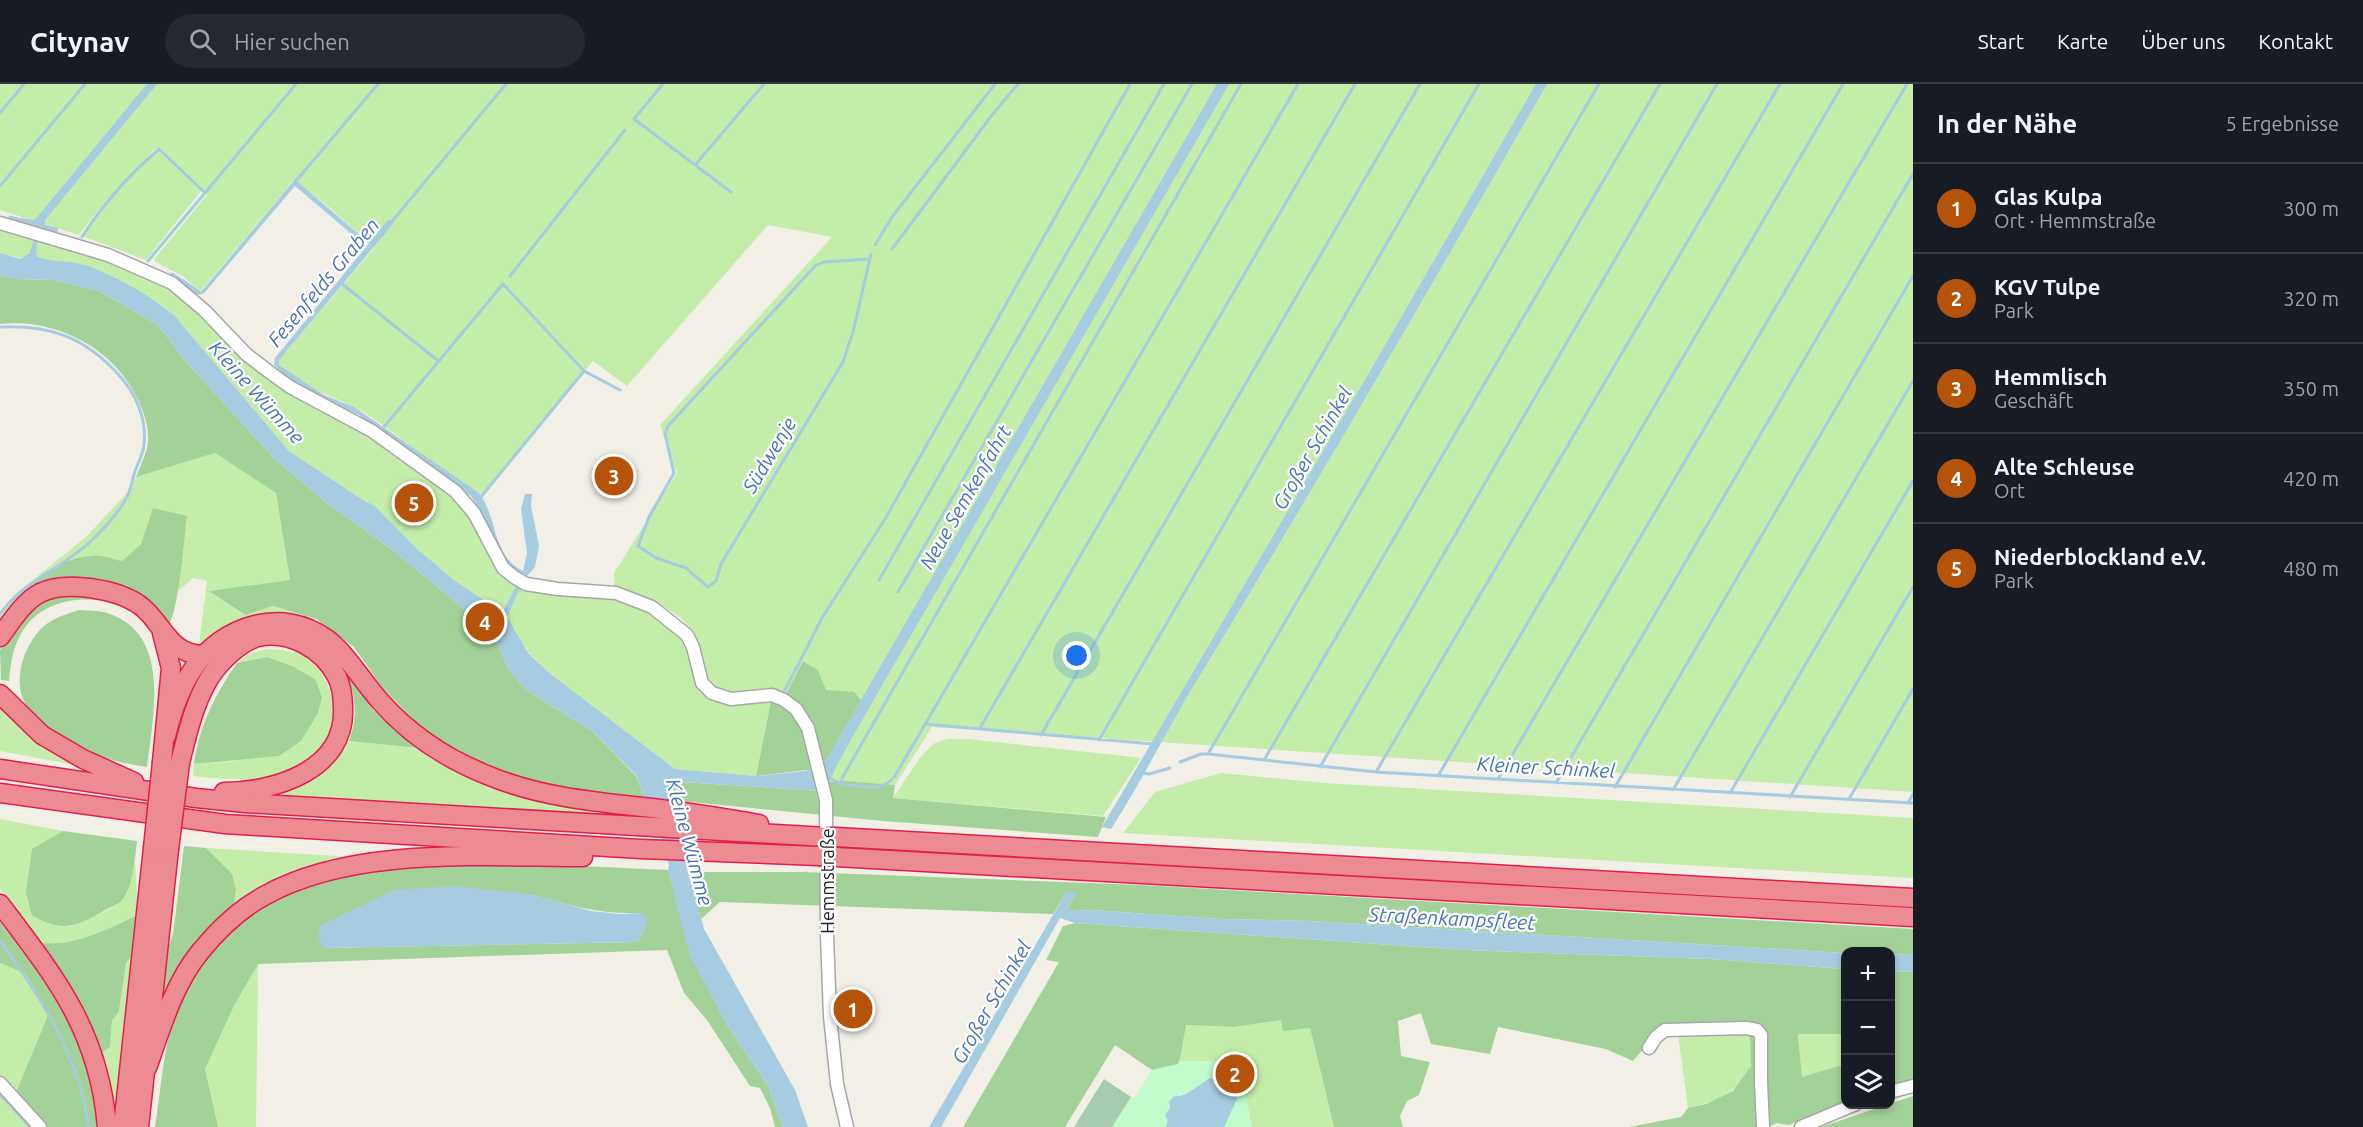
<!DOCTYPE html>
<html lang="de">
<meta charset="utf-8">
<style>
:root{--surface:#171b24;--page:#242831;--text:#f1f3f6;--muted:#9ea1a6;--line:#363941;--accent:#b45309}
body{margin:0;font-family:Ubuntu,sans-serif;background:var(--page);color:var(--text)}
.controls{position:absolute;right:18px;bottom:18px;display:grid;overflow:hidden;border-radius:12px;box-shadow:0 3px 9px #0003}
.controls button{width:54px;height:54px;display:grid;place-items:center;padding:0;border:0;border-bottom:2px solid var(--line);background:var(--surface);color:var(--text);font:30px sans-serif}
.you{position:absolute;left:1077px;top:572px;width:21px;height:21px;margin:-15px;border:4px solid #fff;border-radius:50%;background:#1a73e8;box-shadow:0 0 0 9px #1a73e833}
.badge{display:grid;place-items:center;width:39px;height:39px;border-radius:50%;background:var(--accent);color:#fff;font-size:20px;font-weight:700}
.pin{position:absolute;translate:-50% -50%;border:3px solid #fff;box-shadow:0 2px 6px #0006}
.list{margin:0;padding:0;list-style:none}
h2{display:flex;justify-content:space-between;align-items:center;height:78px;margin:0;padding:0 24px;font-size:26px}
h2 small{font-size:20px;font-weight:400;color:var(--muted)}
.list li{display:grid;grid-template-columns:39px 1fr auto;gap:18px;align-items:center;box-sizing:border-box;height:90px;padding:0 24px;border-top:2px solid var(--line)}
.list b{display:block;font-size:22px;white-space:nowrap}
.list p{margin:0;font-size:20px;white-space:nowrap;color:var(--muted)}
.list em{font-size:20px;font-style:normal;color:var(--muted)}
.icon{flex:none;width:33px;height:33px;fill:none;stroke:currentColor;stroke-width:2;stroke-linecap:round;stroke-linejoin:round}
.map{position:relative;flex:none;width:1913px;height:1043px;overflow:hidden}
header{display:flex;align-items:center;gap:36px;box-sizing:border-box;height:84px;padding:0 30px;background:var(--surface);border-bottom:2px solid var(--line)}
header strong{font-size:28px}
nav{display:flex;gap:33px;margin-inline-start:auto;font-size:21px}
.search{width:420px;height:54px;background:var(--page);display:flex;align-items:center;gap:15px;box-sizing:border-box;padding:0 21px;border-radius:33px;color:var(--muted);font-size:22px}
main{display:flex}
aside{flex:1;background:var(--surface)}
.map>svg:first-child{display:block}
.grass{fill:#c4edaa}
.forest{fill:#a3d299;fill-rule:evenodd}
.cemetery{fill:#a6cbb0}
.park{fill:#c2fccd}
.water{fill:#a5cce1}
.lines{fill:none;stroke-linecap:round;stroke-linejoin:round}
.stream{stroke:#a5cce1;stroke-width:3}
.minor-casing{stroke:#a7a7a7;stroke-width:15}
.highway-casing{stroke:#e41e4c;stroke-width:21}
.minor{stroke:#fff;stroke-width:12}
.highway{stroke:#ec8b92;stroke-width:18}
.highway-bridge-casing{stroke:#e41e4c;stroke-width:21;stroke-linecap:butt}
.highway-bridge{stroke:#ec8b92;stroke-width:18}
.labels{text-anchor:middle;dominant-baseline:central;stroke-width:4.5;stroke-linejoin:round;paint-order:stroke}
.street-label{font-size:18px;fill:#202020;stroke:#fff}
.water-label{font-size:20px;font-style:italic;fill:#4672b6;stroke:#fff}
</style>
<header>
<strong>Citynav</strong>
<div class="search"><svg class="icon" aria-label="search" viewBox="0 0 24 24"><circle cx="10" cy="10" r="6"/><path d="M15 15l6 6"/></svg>Hier suchen</div>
<nav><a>Start</a><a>Karte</a><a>Über uns</a><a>Kontakt</a></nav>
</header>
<main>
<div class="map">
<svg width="1913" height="1043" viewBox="0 0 1913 1043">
<rect width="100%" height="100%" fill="#f1efe6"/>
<path class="grass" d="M0,0H1913V708L932,643L895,701L828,698L826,606L818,586L803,577L786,610C780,609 774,606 768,605C751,603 735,612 719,604C699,593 703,564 692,547C676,522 640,513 614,503V489L677,389L660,341L832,153L768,141L627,302L593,277L484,411C439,392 398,346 354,323C329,310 298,303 279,281L278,277L374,164L330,124L294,96L200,208L184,193L154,177L155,174L207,111L158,64L153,67L105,118L79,151L0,126Z
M159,67L201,107L146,176L85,153L84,151L116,108L156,68Z
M0,143L113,177L176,208L216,244L454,412L470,432L495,484L510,497L607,511L642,523L682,551L691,569L693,591L700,608L722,618L771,617L756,692L675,685L552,591L530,570L506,533L454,496L415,463L375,422L363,416L289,367L174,231L160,220L33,177L0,169Z
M215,369L276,409L290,496L210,507L244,531L273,522L316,535L310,539L213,554L199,561L207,497L193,494L177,508L187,432L141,460L122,477L92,471L39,494L27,506L26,511L0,543V528L14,511L86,453L129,407L136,393Z
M267,565C280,566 296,566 307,574C339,599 345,651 309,676C277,699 230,697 193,692L194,680L236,677L267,573L237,579L249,570Z
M0,615L91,684L0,667Z
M947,655H968L1141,674L1103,732L893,714L919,675L933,660Z
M349,657L419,664L629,731L268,712C308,699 323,692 349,657Z
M1221,689L1324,699L1913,734V794L1123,749L1155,708Z
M0,735L63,747L32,766L68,843C82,838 115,826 123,813C130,803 132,789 135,777L138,831C105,846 77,862 40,859L0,805Z
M206,764L369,774L233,825Z
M136,867L116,1043L100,970L110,963L112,937L119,927L126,879Z
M0,879L25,888L49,929L16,1010L46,1043H0Z
M258,880L256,1043H218L205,985L234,922Z
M1281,936L1310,944L1334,1043H1112L1131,1013L1134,1015L1152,986L1179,980L1185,941L1234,943Z
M1744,948L1750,954C1750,962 1753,975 1750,983C1742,1008 1712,1019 1688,1024L1678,950Z
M1798,949L1845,950V980L1802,993Z"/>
<path class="forest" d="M0,191L17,195L54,196L99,207L158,241L187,279L274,374L323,416L395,468L492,548L509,586L526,606L592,647L636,692L645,714L589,708L523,694L481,678L424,647L382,603L354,563L316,535L273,522L245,531L209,507L290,496L276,409L215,369L136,393C140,382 147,369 148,358C149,340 143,325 135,310C110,262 54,234 0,240Z
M153,424L187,432C184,453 179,532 167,543L141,511L26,508C39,488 67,474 90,472C100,470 112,475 122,477L141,460Z
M66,510C100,512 141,517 155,553C148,545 141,534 133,529C99,507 44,511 22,548C12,564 11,580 9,597L1,596L0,566L8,552L26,532L44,515Z
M79,526C88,527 98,526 107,529C172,549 153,632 147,683C127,680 108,676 89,669C69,661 31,635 23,615C17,602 20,582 25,570C38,541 50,535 79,526Z
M267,573L294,583L315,595L322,613L318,629L301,657L279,672L194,680C199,643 215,610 237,579Z
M803,577L818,586L826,606L854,608L861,616L824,680C816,649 813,630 786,610Z
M347,590L373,626L419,664L349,657C358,633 356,614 347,590Z
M771,617C803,624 808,657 815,685L756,692Z
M845,697L895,701L893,714L1106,733L1098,753L883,737L671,716L670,707L675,700L682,698L820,707L828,698Z
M63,747L137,757C135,773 133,803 122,816C118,821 107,824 102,828C74,844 60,848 32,831L26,808L32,765Z
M184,762L206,764L232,790L236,806L233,825L172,905L161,906L163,877L173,850Z
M460,781H558L668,786L690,870L727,941L768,1002L783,1043H775L770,1024L760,1004L750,1002L707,936L684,909L667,866L258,880L234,922L205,985L218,1043H155C161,1006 163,966 175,931C187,898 207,868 233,845C303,785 373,785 460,781ZM529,810C568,821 601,831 642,829L645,846L637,858L323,864Z
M689,788H803L1140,801L1913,845V871L1891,870L1890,868L1845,869L1311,837L1222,835L1091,826L1072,827L1067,825L1076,808L1067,807L1053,830L720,818L700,836Z
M138,831L136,867L126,879L119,927L112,937L110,963L100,970L86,930L72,904L40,859C77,862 105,846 138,831Z
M0,838C21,866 45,894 63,924C84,961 93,1002 98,1043H46L15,1011L49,929L25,889L0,879Z
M1075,839L1465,866L1711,875L1845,885V950H1798L1802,993L1845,980V1018L1789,1041L1777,1039L1768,1043H1630L1681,1033L1688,1024L1706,1020L1733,1007L1751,982L1750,954L1744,948L1666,949L1644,964L1633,977L1606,965L1498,943L1490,970L1431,960L1421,929L1398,937L1401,972L1430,978L1419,1011L1407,1017L1400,1032L1403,1043H1334L1310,944L1283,947L1281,936L1234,943L1186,941L1179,980L1152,986L1115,961L1065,1043H963L1059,878L1046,876L1063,842Z
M1890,887L1913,888V997L1890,1003Z
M1913,1012V1043H1821Z"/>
<path class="cemetery" d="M1104,995L1131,1013L1112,1043H1074Z"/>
<path class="park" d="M1179,977H1240L1252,1043H1112L1131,1013L1134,1015L1152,986L1178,980Z"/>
<path class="water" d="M147,0H157L45,136V141L58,144L57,149L39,145L36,170L38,173C54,179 72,176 88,182C118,193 150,212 174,231L289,367L363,416L375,422L415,463L454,496L502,529L521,492L510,485L489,446L483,430L471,412L359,331L308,307L285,292L274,281L275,274L389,135L393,140L279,276V281L324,311L354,323L479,409C498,434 492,472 523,487L527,469L521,425L525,410H532L531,422L539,462L535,483L527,492L528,495H524L507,533L529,570L552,591L675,685L756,692L805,687L824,680L1217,0H1229L857,645L836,683L828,701L820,707L682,698L675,700L670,707L669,721L704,845L795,1006L808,1043H783L768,1002L727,941L689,870L668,786L669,781L652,720L645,714L636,691L592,647L526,606L509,586L492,548L395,468L323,416L274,374L187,279L158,241L99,207L54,196L17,195L0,191V169L21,175L30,169L34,155L20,139L21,134L34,136L38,132Z
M1536,0H1547C1434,197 1320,394 1202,588C1170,639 1144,694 1111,745L1102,743L1373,282Z
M297,93L298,98L363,154L361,158L295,102L205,208C196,216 185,205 181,196L183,195L201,208Z
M454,802L529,810L591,827L620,830L642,829L647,836L645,846L637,858L323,864L318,853L320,842L394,806Z
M1067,807H1077L1067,824L1072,827L1091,826L1222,835L1311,837L1845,869V885L1711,875L1465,866L1075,839L1060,834L941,1043H929Z
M1890,870L1913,871V888L1891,887Z
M1210,994L1235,1007L1237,1015L1224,1043H1166L1168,1037L1165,1031L1170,1024L1169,1018L1174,1012C1186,1014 1199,1000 1210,994Z"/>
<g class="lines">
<path class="stream" d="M663,0L634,35L731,108
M1241,0L842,694V700C861,702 883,709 895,692L1298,0
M0,29L24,0
M696,80L764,0
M296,97L378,0
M0,102L85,0
M10,133L24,137
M389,141L506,0
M82,153C103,120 129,91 159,65L205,109
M875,161L892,133L995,0
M892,165L992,31L1018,0
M869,175L824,178L815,182L668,342L665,350L674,389L649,433L638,462L656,474L686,484L708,503L716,497L721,480L843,278L853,248L871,170
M148,177L296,0
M172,190L184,198
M510,192L625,46
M341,199L437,276
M0,243C51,241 84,253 118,290C136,309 147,335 144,361C143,370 138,379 135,387C132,397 130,409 125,417C116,431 101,448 89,459C61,484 22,499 0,530
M383,344L503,200L584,287L620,306
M480,414L584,287
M879,496L1164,0
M898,508L1192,0
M783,610L822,534L885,435L1130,0
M925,640L1153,660
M980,644L1355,0
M1041,651L1420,0
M1099,656L1479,0
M1208,670L1599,0
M1264,676L1660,0
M1180,678L1201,670H1208L1376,688L1913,719
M1320,683L1717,0
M1376,688L1780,0
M1141,689L1149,690L1170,684
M1438,692L1843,0
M827,693L842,700
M1498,695L1907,0
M1556,699L1913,90
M1615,703L1913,192
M1673,706L1913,297
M1730,709L1913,397
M1790,713L1913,503
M1849,715L1913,605
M1908,719L1913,710
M0,857C42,915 79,972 89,1043
M0,1010L30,1043"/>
<g class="minor-casing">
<path id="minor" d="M0,139L108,171L172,199L205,227L246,270L268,287L290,303L372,347L455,407L474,429L503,484L514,493L526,500L558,505L616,509L652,523L687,551L693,563L702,599L712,609L731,615L772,611L784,616L796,625L808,644L826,716L827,851L830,932L837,1000L847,1043
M1649,964L1656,953L1665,946L1746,944L1757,946L1761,951V998L1763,1043
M0,999L40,1043
M1890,1008L1913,1002
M1801,1043L1856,1020"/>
</g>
<g class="highway-casing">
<path id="highway" d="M162,549L171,584L162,678
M0,553C11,538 23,518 40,509C66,496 118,505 141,522C164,540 168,570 203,571
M0,610L42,651L83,675L134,698
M166,652C172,628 179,606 193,585C222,541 282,522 327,555C345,568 364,599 380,617C409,650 447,675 487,691C539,713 596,718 652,724C688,728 724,734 759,740
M180,679C187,650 194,619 210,593C220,578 240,558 258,553C289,546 323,565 337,593C342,603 343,613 343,624C346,686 275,708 224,708
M0,685L196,714L245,719L826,753
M0,709L225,740L641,765L818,772
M836,753L1913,814
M836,773L1913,833
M0,820C56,894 99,947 107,1043
M147,984C161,945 173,901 200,868C217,847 240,825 264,812C352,762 484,773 583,773
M123,1043L153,764
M139,1043L169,765"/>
</g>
<use href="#minor" class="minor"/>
<use href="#highway" class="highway"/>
<g class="highway-bridge-casing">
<path id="highway-bridge" d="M826,753H836
M153,764L162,678
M169,765L180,679
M818,772L836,773"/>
</g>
<use href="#highway-bridge" class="highway-bridge"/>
</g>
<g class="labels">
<g class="street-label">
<text transform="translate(827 797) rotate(-90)">Hemmstraße</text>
</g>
<g class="water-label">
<text transform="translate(323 198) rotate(-50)">Fesenfelds Graben</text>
<text transform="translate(257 308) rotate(48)">Kleine Wümme</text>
<text transform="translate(1312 364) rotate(-60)">Großer Schinkel</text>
<text transform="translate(769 371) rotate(-59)">Südwenje</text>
<text transform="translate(965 413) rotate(-60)">Neue Semkenfahrt</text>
<text transform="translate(1546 683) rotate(3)">Kleiner Schinkel</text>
<text transform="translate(690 758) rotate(75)">Kleine Wümme</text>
<text transform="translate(1452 834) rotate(3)">Straßenkampsfleet</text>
<text transform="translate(991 918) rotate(-60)">Großer Schinkel</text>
</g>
</g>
</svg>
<div class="controls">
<button>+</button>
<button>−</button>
<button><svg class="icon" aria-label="layers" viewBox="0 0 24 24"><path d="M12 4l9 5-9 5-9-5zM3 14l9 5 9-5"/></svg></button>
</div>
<div class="you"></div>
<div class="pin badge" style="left:853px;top:925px">1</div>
<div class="pin badge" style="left:1235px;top:990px">2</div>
<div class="pin badge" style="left:614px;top:392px">3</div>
<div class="pin badge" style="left:485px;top:538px">4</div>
<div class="pin badge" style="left:414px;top:419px">5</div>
</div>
<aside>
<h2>In der Nähe<small>5 Ergebnisse</small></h2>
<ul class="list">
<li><span class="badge">1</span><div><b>Glas Kulpa</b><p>Ort · Hemmstraße</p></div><em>300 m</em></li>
<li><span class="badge">2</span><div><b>KGV Tulpe</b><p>Park</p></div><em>320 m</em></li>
<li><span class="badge">3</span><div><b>Hemmlisch</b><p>Geschäft</p></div><em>350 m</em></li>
<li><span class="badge">4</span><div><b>Alte Schleuse</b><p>Ort</p></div><em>420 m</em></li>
<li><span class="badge">5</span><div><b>Niederblockland e.V.</b><p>Park</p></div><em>480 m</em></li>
</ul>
</aside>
</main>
